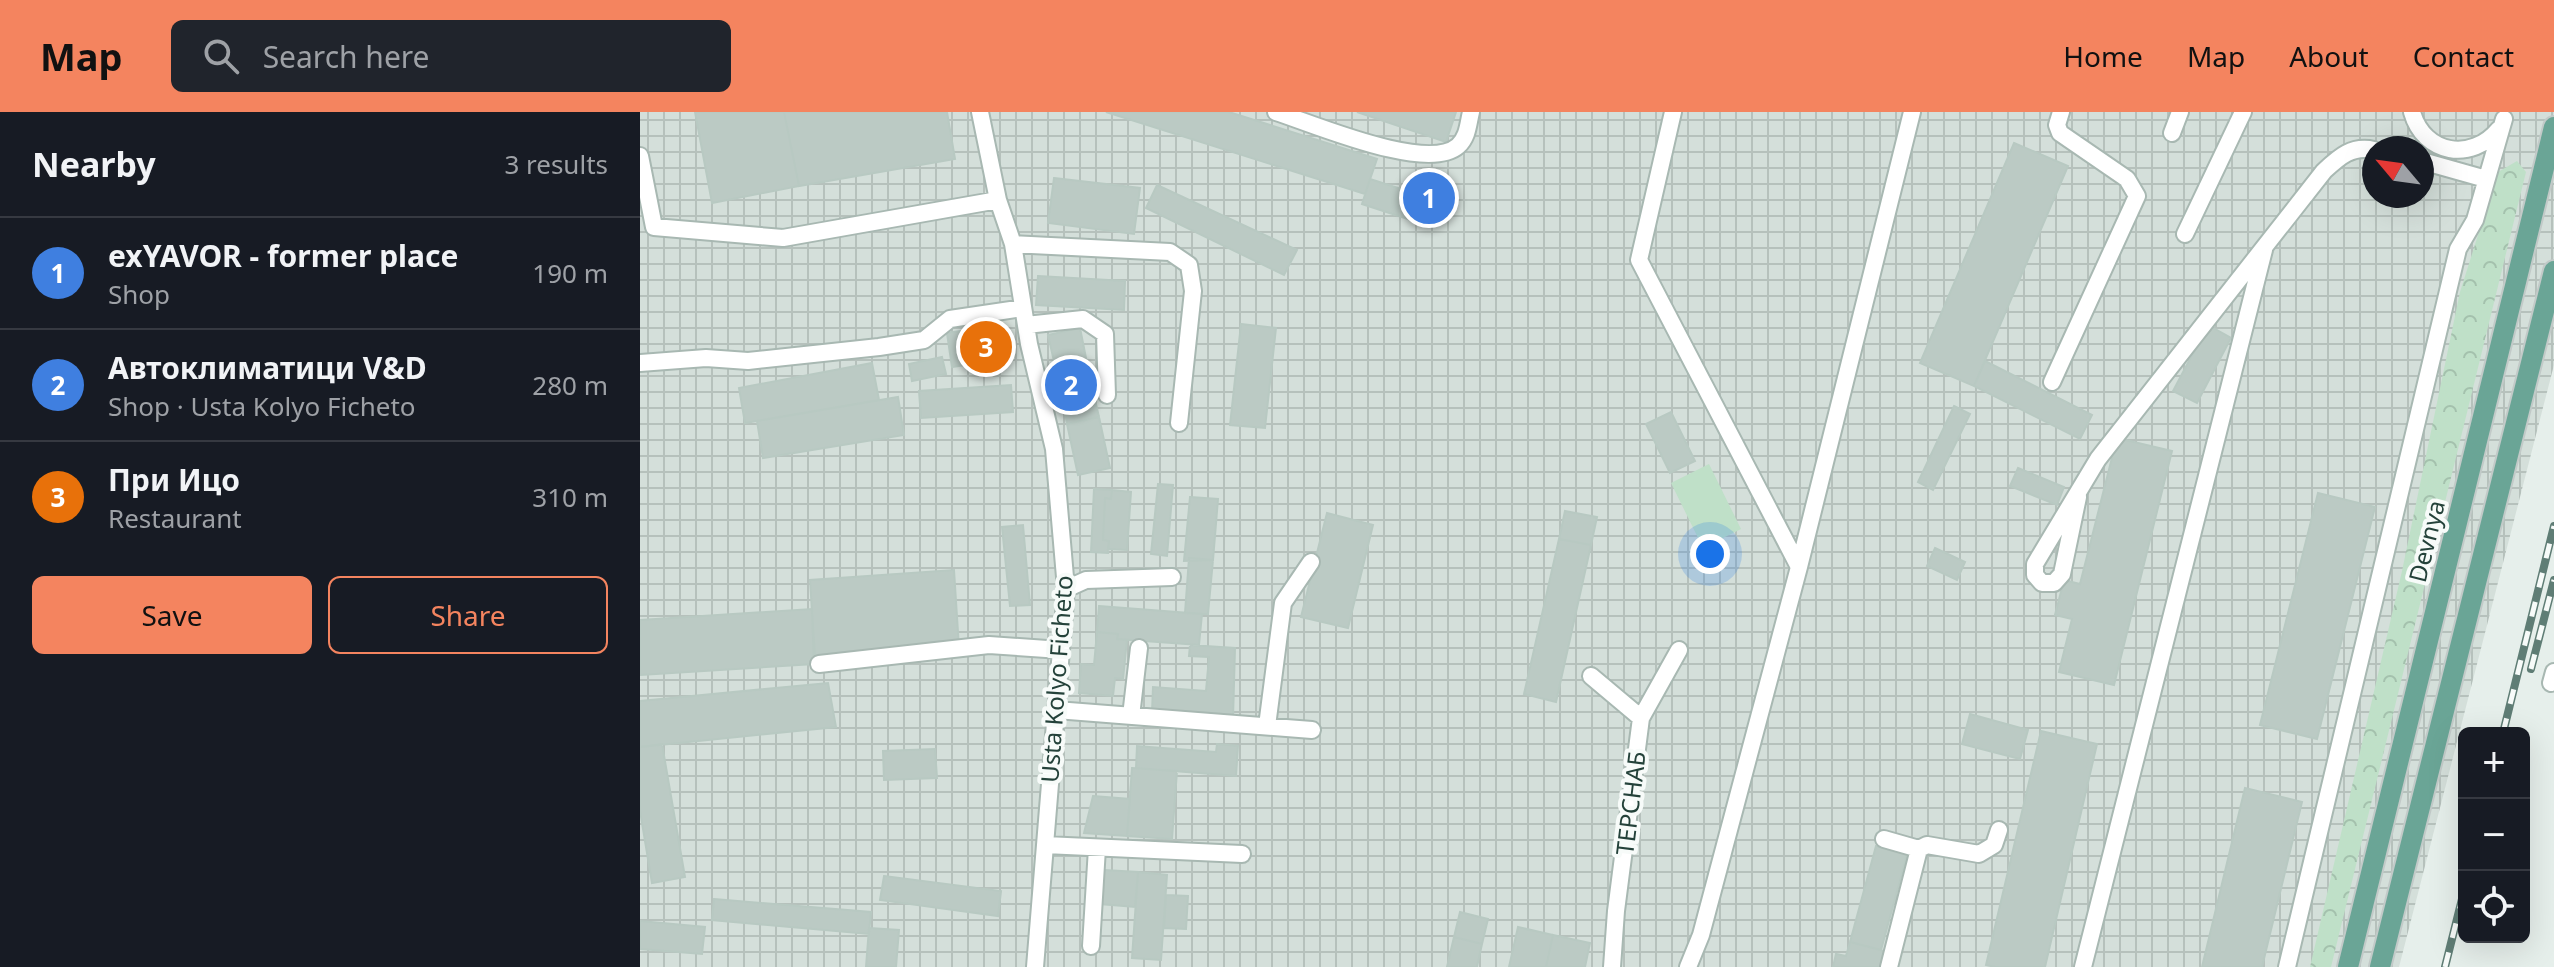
<!DOCTYPE html>
<meta charset="utf-8">
<style>
:root{--surface:#171b24;--page:#20242c;--text:#f1f3f6;--muted:#9ea1a6;--line:#363941;--accent:#f4845f}
body{margin:0;font-family:"Noto Sans",sans-serif;background:var(--page);color:var(--text)}
.controls{position:absolute;right:24px;bottom:24px;display:grid;overflow:hidden;border-radius:12px;box-shadow:0 8px 32px #0002}
.controls button{width:72px;height:72px;display:grid;place-items:center;padding:0;border:0;border-bottom:2px solid var(--line);background:var(--surface);color:var(--text);font:40px sans-serif}
.compass{position:absolute;left:1722px;top:24px;width:72px;height:72px;border-radius:50%;background:var(--surface);box-shadow:0 8px 32px #0002;rotate:299deg}
.you{position:absolute;left:1070px;top:442px;width:28px;height:28px;margin:-20px;border:6px solid #fff;border-radius:50%;background:#1a73e8;box-shadow:0 0 0 12px #1a73e833}
.badge{display:grid;place-items:center;width:52px;height:52px;border-radius:50%;background:var(--accent);color:#fff;font-size:26px;font-weight:700}
.pin{position:absolute;translate:-50% -50%;border:4px solid #fff;box-shadow:0 2px 8px #0006}
.list{margin:0;padding:0;list-style:none}
h2{display:flex;justify-content:space-between;align-items:center;height:104px;margin:0;padding:0 32px;font-size:34px}
h2 small{font-size:26px;font-weight:400;color:var(--muted)}
.list li{display:grid;grid-template-columns:52px 1fr auto;gap:24px;align-items:center;box-sizing:border-box;height:112px;padding:0 32px;border-top:2px solid var(--line)}
.list b{display:block;font-size:30px;white-space:nowrap}
.list p{margin:0;font-size:26px;white-space:nowrap;color:var(--muted)}
.list em{font-size:26px;font-style:normal;color:var(--muted)}
.actions{display:flex;gap:16px;padding:24px 32px}
.actions a{flex:1;padding:18px 0;border:2px solid var(--accent);border-radius:12px;text-align:center;font-size:28px;color:var(--accent)}
.actions .main{background:var(--accent);color:#111}
.icon{flex:none;width:44px;height:44px;fill:none;stroke:currentColor;stroke-width:2;stroke-linecap:round;stroke-linejoin:round}
.map{position:relative;flex:none;width:1914px;height:855px;overflow:hidden}
header{display:flex;align-items:center;gap:48px;box-sizing:border-box;height:112px;padding:0 40px;background:var(--accent);color:#111}
header strong{font-size:38px}
nav{display:flex;gap:44px;margin-inline-start:auto;font-size:28px}
.search{width:560px;height:72px;background:var(--page);display:flex;align-items:center;gap:20px;box-sizing:border-box;padding:0 28px;border-radius:12px;color:var(--muted);font-size:30px}
main{display:flex}
aside{flex:1;background:var(--surface)}
.map>svg:first-child{display:block}
.industrial{fill:url(#industrial-grid);fill-rule:evenodd}
.forest{fill:url(#forest-crowns)}
.garden{fill:#bfe0c8}
.building{fill:#bbcac4;stroke:#b8c9c2;stroke-width:2}
.lines{fill:none;stroke-linecap:round;stroke-linejoin:round}
.minor-casing{stroke:#a8b8b2;stroke-width:20}
.major-casing{stroke:#c2cac8;stroke-width:24}
.minor{stroke:#fff;stroke-width:16}
.major{stroke:#6aa596;stroke-width:20}
.rail-casing{stroke:#5f7d75;stroke-width:8}
.rail{stroke:#f7fbf9;stroke-width:5;stroke-dasharray:15;stroke-linecap:butt}
.labels{text-anchor:middle;dominant-baseline:central;stroke-width:8;stroke-linejoin:round;paint-order:stroke}
.street-label{font-size:24px;fill:#24423a;stroke:#f7fbf9}
</style>
<header>
<strong>Map</strong>
<div class="search"><svg class="icon" aria-label="search" viewBox="0 0 24 24"><circle cx="10" cy="10" r="6"/><path d="M15 15l6 6"/></svg>Search here</div>
<nav><a>Home</a><a>Map</a><a>About</a><a>Contact</a></nav>
</header>
<main>
<aside>
<h2>Nearby<small>3 results</small></h2>
<ul class="list">
<li><span class="badge" style="background:#3f7fe0">1</span><div><b>exYAVOR - former place</b><p>Shop</p></div><em>190 m</em></li>
<li><span class="badge" style="background:#3f7fe0">2</span><div><b>Автоклиматици V&amp;D</b><p>Shop · Usta Kolyo Ficheto</p></div><em>280 m</em></li>
<li><span class="badge" style="background:#e8710a">3</span><div><b>При Ицо</b><p>Restaurant</p></div><em>310 m</em></li>
</ul>
<div class="actions"><a class="main">Save</a><a>Share</a></div>
</aside>
<div class="map">
<svg width="1914" height="855" viewBox="0 0 1914 855">
<defs>
<pattern id="industrial-grid" width="8" height="8" patternUnits="userSpaceOnUse" patternTransform="scale(2)"><rect width="8" height="8" fill="#d4dfda"/><path d="M0 4h8M4 0v8" fill="none" stroke="#b6c1bc"/></pattern>
<pattern id="forest-crowns" width="20" height="18" patternUnits="userSpaceOnUse" patternTransform="scale(2)"><rect width="20" height="18" fill="#bfe0c8"/><path d="M2 6a3 3 0 1 1 6 0M12 15a3 3 0 1 1 6 0" fill="none" stroke="#a4c1ad"/></pattern>
</defs>
<rect width="100%" height="100%" fill="#e6efeb"/>
<path class="industrial" d="M0,0H1914V253L1759,855H0ZM1734,36H1782V84H1734Z"/>
<path class="forest" d="M1877,49L1886,60L1691,855H1670L1762,459L1820,180L1858,60Z"/>
<path class="garden" d="M1069,352L1101,417L1063,436L1031,371Z"/>
<path class="building" d="M55,0H144L159,74L72,91Z
M144,0H307L315,47L159,74Z
M466,0H589L737,47L725,82Z
M717,0H816L806,30Z
M1374,31L1428,54L1334,274L1280,251Z
M414,66L500,76L494,122L408,111Z
M730,67L789,86L780,111L722,92Z
M517,73L657,138L644,163L506,96Z
M398,164L485,169L484,198L396,193Z
M601,212L636,216L625,316L590,313Z
M1568,213L1591,226L1557,291L1533,279Z
M352,214L357,248L312,255L307,221Z
M440,216L447,251L416,258L408,223Z
M302,245L306,262L272,269L269,252Z
M1345,249L1452,303L1440,327L1334,274Z
M232,251L239,288L105,311L99,276Z
M447,251L453,279L422,286L416,258Z
M371,273L373,300L281,306L279,279Z
M453,279L459,305L427,312L422,286Z
M258,285L264,323L123,346L117,309Z
M1314,294L1330,302L1293,378L1278,370Z
M1031,300L1055,349L1030,361L1006,312Z
M459,305L470,356L438,363L427,312Z
M1477,326L1532,339L1474,573L1419,560L1432,507L1415,503L1424,468L1440,472Z
M1378,356L1424,375L1417,393L1370,374Z
M518,372L533,373L527,444L511,442Z
M454,377L472,378L471,387L465,386L463,428L469,429L468,441L451,440Z
M472,378L491,380L487,438L468,437L469,429L463,428L465,386L471,387Z
M1678,381L1735,395L1677,627L1620,613Z
M550,385L578,387L573,448L544,449Z
M925,399L957,405L951,433L919,427Z
M687,401L733,413L708,516L661,505Z
M383,413L390,493L370,494L362,415Z
M919,427L951,433L916,590L884,582Z
M1295,436L1325,450L1317,468L1287,454Z
M549,446L573,448L568,502L545,501Z
M314,458L319,536L175,546L170,468Z
M459,494L562,502L559,533L477,527L478,522L457,520Z
M172,497L174,552L0,563V508Z
M457,520L478,522L477,527L487,528L483,567L475,566L473,584L439,581L441,552L454,553Z
M550,533L595,536L593,607L512,600L513,575L566,579L569,545L549,544Z
M188,571L196,615L0,635V589Z
M1330,602L1388,618L1380,647L1322,632Z
M1401,619L1457,632L1405,855H1355L1346,853Z
M22,632L45,765L12,771L0,699V635Z
M577,632L598,634L596,664L496,656L497,634L576,640Z
M295,637L297,666L244,668L243,639Z
M492,656L537,659L532,727L487,724Z
M1605,676L1662,690L1622,855H1562Z
M453,684L490,687L487,724L444,721Z
M1236,734L1267,743L1241,838L1210,830Z
M464,758L498,760L495,795L460,792Z
M498,760L527,763L521,848L492,846Z
M244,764L361,779L358,804L240,788Z
M526,783L548,784L546,817L524,816Z
M74,787L231,800L229,822L72,808Z
M820,800L848,807L842,832L814,825Z
M0,809L65,815L62,842L0,837Z
M878,815L913,823L906,855H869Z
M229,816L259,818L256,855H226Z
M913,823L950,831L945,855H906Z
M814,825L842,832L837,855H807Z
M1210,830L1248,840L1244,855H1193L1196,842L1206,844Z"/>
<g class="lines">
<g class="minor-casing">
<path id="minor" d="M340,0L358,88L373,132L389,232L414,337L426,477L395,855
M636,0C674,12 787,61 818,34C828,25 828,12 831,0
M1033,0L999,148L1159,455
M1772,0C1784,43 1832,50 1859,17
M1532,21L1540,0
M0,44L14,115L143,126L358,88
M1782,49L1846,67
M1545,122L1603,0
M373,132L530,140L549,153L553,179L539,311
M386,213L443,207L465,222L467,283
M0,251L66,246L108,249L239,235L284,228L310,207L383,196
M1412,270L1497,84L1487,67L1420,21L1417,13L1421,0
M1438,385L1422,462L1414,471H1402L1395,463V452L1458,347L1684,59C1699,45 1712,33 1734,38
M426,477L446,468L532,465
M179,552L349,533L421,538
M951,564L1001,606
M1911,571L1914,560
M416,598L672,618
M491,604L499,536
M627,614L643,491L671,450
M1244,727L1279,737L1249,855
M405,733L602,742
M1279,737L1287,733L1339,742L1354,733L1359,718
M451,834L457,736
M972,855L976,799L1001,606L1039,538
M1048,855L1061,823L1159,455L1272,0
M1443,855L1624,138
M1647,855L1818,137L1835,108L1864,7"/>
</g>
<g class="major-casing">
<path id="major" d="M1708,855L1914,15
M1740,855L1914,159"/>
</g>
<use href="#minor" class="minor"/>
<use href="#major" class="major"/>
<g class="rail-casing">
<path id="rail" d="M1891,557L1914,468
M1863,621L1914,414
M1805,855L1824,779"/>
</g>
<use href="#rail" class="rail"/>
</g>
<g class="labels">
<g class="street-label">
<text transform="translate(1786 429) rotate(-76)">Devnya</text>
<text transform="translate(416 567) rotate(-86)">Usta Kolyo Ficheto</text>
<text transform="translate(990 691) rotate(-83)">ТЕРСНАБ</text>
</g>
</g>
</svg>
<div class="controls">
<button>+</button>
<button>−</button>
<button><svg class="icon" aria-label="locate" viewBox="0 0 24 24"><circle cx="12" cy="12" r="6"/><path d="M12 2v4M12 18v4M2 12h4M18 12h4"/></svg></button>
</div>
<svg class="compass" viewBox="-18 -18 36 36"><path d="M0-13l5 13h-10z" fill="#e53935"/><path d="M0 13l5-13h-10z" fill="#9ea1a6"/></svg>
<div class="you"></div>
<div class="pin badge" style="left:789px;top:86px;background:#3f7fe0">1</div>
<div class="pin badge" style="left:431px;top:273px;background:#3f7fe0">2</div>
<div class="pin badge" style="left:346px;top:235px;background:#e8710a">3</div>
</div>
</main>
